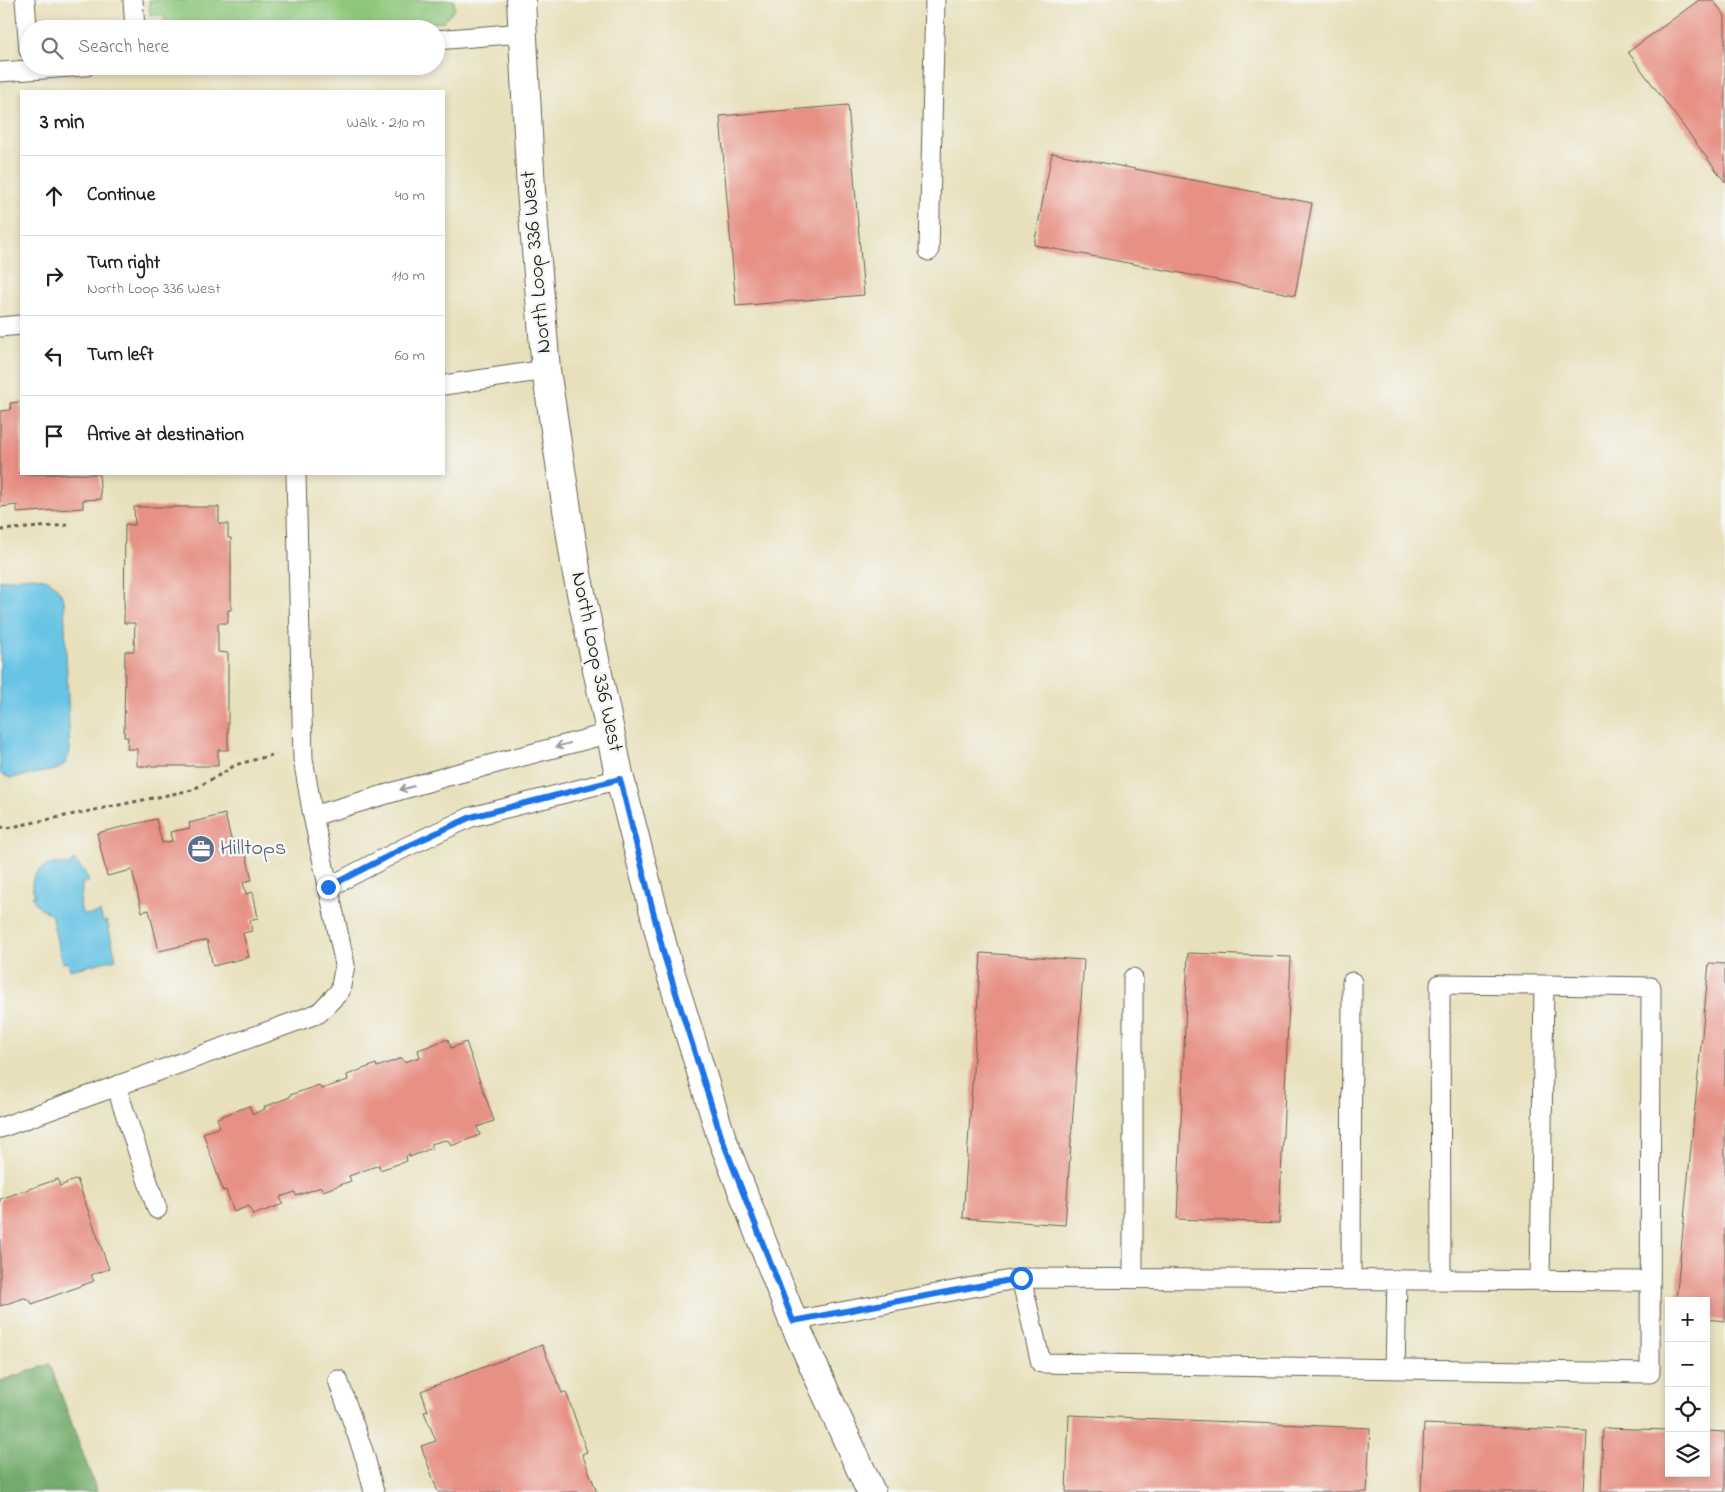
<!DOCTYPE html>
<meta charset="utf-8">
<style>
:root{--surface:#fff;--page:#f6f6f6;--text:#202124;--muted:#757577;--line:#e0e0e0}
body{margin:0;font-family:"Indie Flower",sans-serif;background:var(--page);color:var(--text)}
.controls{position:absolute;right:15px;bottom:15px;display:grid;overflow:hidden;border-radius:0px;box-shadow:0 2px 8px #0003}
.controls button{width:45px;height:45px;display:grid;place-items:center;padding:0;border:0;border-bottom:1px solid var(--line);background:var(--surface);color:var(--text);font:25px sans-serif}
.stop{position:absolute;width:15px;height:15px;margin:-11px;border:4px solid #1a73e8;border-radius:50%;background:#fff}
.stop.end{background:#1a73e8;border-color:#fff;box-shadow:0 1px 5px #0008}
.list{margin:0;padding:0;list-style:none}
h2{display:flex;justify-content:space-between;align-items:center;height:65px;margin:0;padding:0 20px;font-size:21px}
h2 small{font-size:16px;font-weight:400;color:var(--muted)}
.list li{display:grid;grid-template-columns:32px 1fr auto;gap:15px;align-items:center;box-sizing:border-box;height:80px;padding:0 20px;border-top:1px solid var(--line)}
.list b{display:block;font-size:19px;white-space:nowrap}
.list p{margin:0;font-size:16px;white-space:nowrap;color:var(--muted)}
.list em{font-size:16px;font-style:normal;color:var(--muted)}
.icon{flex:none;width:28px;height:28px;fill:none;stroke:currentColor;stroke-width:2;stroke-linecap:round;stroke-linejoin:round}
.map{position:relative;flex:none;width:1725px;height:1492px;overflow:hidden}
.search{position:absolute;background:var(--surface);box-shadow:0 2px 8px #0003;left:20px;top:20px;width:425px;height:55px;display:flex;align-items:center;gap:12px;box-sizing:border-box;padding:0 18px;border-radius:28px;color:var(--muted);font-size:19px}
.panel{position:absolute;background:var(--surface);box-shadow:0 2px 8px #0003;left:20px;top:90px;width:425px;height:385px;border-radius:0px}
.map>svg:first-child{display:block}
.green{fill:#8dc77c;stroke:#54724c}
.forest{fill:#72ac6c;stroke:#476444}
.water{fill:#67c4e5;stroke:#427080}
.building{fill:#e79084}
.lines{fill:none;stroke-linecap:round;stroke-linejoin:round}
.lane-casing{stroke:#636154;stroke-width:21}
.primary-casing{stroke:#636154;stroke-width:30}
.path{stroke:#636154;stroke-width:3;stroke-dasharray:4 4;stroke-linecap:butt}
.lane{stroke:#fff;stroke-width:19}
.primary{stroke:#fff;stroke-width:28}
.oneway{stroke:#999}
.route{stroke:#1a73e8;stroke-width:6}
.labels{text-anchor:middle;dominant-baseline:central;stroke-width:5;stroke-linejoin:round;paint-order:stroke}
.street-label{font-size:22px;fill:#1c1c1c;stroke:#f6f6f2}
.service-label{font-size:22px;fill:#4e5e75;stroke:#f6f6f2;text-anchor:start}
</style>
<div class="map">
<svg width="1725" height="1492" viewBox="0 0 1725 1492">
<rect width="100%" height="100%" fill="#f6f6f2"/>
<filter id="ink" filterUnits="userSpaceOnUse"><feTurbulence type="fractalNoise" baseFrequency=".02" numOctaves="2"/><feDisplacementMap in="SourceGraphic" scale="10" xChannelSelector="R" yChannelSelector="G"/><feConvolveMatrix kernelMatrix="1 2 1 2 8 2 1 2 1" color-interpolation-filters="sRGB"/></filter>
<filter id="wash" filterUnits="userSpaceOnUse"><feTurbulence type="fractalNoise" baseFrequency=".0096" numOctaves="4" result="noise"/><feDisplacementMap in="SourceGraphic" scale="20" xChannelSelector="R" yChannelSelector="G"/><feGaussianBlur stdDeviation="1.12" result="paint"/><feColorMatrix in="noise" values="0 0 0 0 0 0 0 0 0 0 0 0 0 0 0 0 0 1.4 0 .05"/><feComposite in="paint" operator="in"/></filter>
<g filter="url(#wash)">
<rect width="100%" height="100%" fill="#e8e0bb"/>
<path class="green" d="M149,0H454L455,9L443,22L342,29H164V15H150Z"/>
<path class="forest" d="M50,1364L97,1492H0V1381Z"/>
<path class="water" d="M32,577C52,579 55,583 64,600L70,752L65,764L56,770L11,778L0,774V580Z
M74,860L84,871L89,882L82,883C84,896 70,923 100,912L103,922L107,921L116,959L70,970L68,962L62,963L51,914C42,910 35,906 32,896H35C34,892 32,888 32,884C33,867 56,859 69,866Z"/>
<g id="blocks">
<path class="building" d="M1699,0H1713L1725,16V182L1628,52Z
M848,105L864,295L736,306L720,116Z
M1052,153L1312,203L1295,295L1034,245Z
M21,402V474H99L101,499L83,500V508L17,513V505L0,507V411L11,410L10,403Z
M134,507H219V524H228V538H231V610H228V623H218V652L228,653V750H218V766H137V749H127L128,737H124L125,651H134L135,623H124L125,524L135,525Z
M225,814L234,852L245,850L252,880L243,882L246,894L253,892L258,918L250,920L252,931L243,933L249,957L213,966L207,940L159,951L149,910L142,912L132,870L107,876L97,833L156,819L162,843L172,841L170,832L190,828L189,823Z
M981,953L1084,960L1065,1225L963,1218Z
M1188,953L1291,957L1279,1223L1177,1219Z
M1709,963L1725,964V1321L1706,1319V1301H1676Z
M448,1039L451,1048L466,1042L494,1121L477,1127L480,1135L451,1146L449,1141L445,1140L431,1144L432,1148L410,1157L409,1154L406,1156L407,1161L380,1170L379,1165L349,1176L351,1181L323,1191L321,1187L296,1196L295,1192L280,1197L283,1204L253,1215L249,1206L234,1212L226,1190L223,1191L203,1133L220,1127L217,1118L249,1106L253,1114L265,1109L264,1107L290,1097V1095L319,1085L321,1089L348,1080L347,1075L376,1064L377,1067L402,1058L404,1062L420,1057L418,1050Z
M58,1179L60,1186L77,1179L109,1269L91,1275L94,1281L32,1304L30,1300L24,1298L0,1306V1199Z
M542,1345L562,1393L566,1392L587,1452L582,1454L597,1492H438L421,1446L436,1441L424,1412L428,1411L421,1391Z
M1069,1415L1370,1428L1367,1492H1066Z
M1424,1424L1587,1431L1584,1492H1421Z
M1603,1428L1669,1430V1473H1706V1431L1725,1432V1492H1601Z"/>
</g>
</g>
<g filter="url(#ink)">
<use href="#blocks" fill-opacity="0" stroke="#636154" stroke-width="1"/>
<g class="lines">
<g class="lane-casing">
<path id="lane" d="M25,0L29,50
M133,0L135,29
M436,40L523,33
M0,72L86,66
M929,251L935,0
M0,327L21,325
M444,385L546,370
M313,816L448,776L610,733
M329,887L406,847L471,817L620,779
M116,1086L157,1209
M0,1128L319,1013L340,991L345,965L313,816L303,759L296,474
M1021,1278L1041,1363L1650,1373L1651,987L1544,985L1540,1281
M1133,1279V978
M1351,1279L1352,982
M1441,1280L1440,984L1544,985
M793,1321L1021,1278L1650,1281
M1395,1368L1397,1280
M338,1380L365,1457L374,1492"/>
</g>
<g class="primary-casing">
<path id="primary" d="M521,0L531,190L546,370L576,569L620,779L665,955L721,1136L793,1321L871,1492"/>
</g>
<path class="path" d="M0,530L68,525
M0,827L7,828L26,824L192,790L223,773L235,765L276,754"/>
<use href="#lane" class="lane"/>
<use href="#primary" class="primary"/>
</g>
<defs><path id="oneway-shaft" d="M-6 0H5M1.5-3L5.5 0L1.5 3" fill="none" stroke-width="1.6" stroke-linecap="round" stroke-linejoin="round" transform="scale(1.25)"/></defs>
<g class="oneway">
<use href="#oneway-shaft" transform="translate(563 745) rotate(165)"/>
<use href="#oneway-shaft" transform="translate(407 788) rotate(164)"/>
</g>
</g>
<g class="lines" filter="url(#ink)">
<path class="route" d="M328,887L406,847L471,817L620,779L664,955L721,1136L793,1321L1021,1278"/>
</g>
<defs>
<g id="office-disc" transform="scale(1.4375)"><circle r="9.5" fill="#5c6f8a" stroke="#f6f6f2"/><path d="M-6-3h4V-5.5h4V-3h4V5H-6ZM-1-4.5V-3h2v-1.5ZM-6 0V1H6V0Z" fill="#fff"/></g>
</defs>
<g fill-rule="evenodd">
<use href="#office-disc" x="201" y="849"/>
</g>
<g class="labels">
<g class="street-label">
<text transform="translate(537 262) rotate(-95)">North Loop 336 West</text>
<text transform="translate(596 662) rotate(78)">North Loop 336 West</text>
</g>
<g class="service-label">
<text x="220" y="849">Hilltops</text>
</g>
</g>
</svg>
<div class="controls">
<button>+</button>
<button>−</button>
<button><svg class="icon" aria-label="locate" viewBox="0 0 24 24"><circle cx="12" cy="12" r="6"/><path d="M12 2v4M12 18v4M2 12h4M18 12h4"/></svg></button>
<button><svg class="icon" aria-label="layers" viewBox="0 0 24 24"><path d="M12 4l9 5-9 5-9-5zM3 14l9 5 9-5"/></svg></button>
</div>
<div class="stop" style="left:1021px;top:1278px"></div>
<div class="stop end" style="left:328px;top:887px"></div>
<div class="search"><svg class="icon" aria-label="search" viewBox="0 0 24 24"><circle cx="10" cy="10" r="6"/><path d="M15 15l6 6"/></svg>Search here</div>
<section class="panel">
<h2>3 min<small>Walk · 210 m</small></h2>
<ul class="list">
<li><svg class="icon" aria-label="ahead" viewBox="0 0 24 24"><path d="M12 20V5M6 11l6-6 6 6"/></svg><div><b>Continue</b></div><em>40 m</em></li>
<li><svg class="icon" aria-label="right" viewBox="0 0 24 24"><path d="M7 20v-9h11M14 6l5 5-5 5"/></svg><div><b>Turn right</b><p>North Loop 336 West</p></div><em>110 m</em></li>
<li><svg class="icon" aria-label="left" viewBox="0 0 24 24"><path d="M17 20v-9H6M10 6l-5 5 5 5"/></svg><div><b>Turn left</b></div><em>60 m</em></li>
<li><svg class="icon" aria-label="arrive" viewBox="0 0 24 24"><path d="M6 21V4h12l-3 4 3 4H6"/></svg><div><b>Arrive at destination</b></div></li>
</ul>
</section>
</div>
